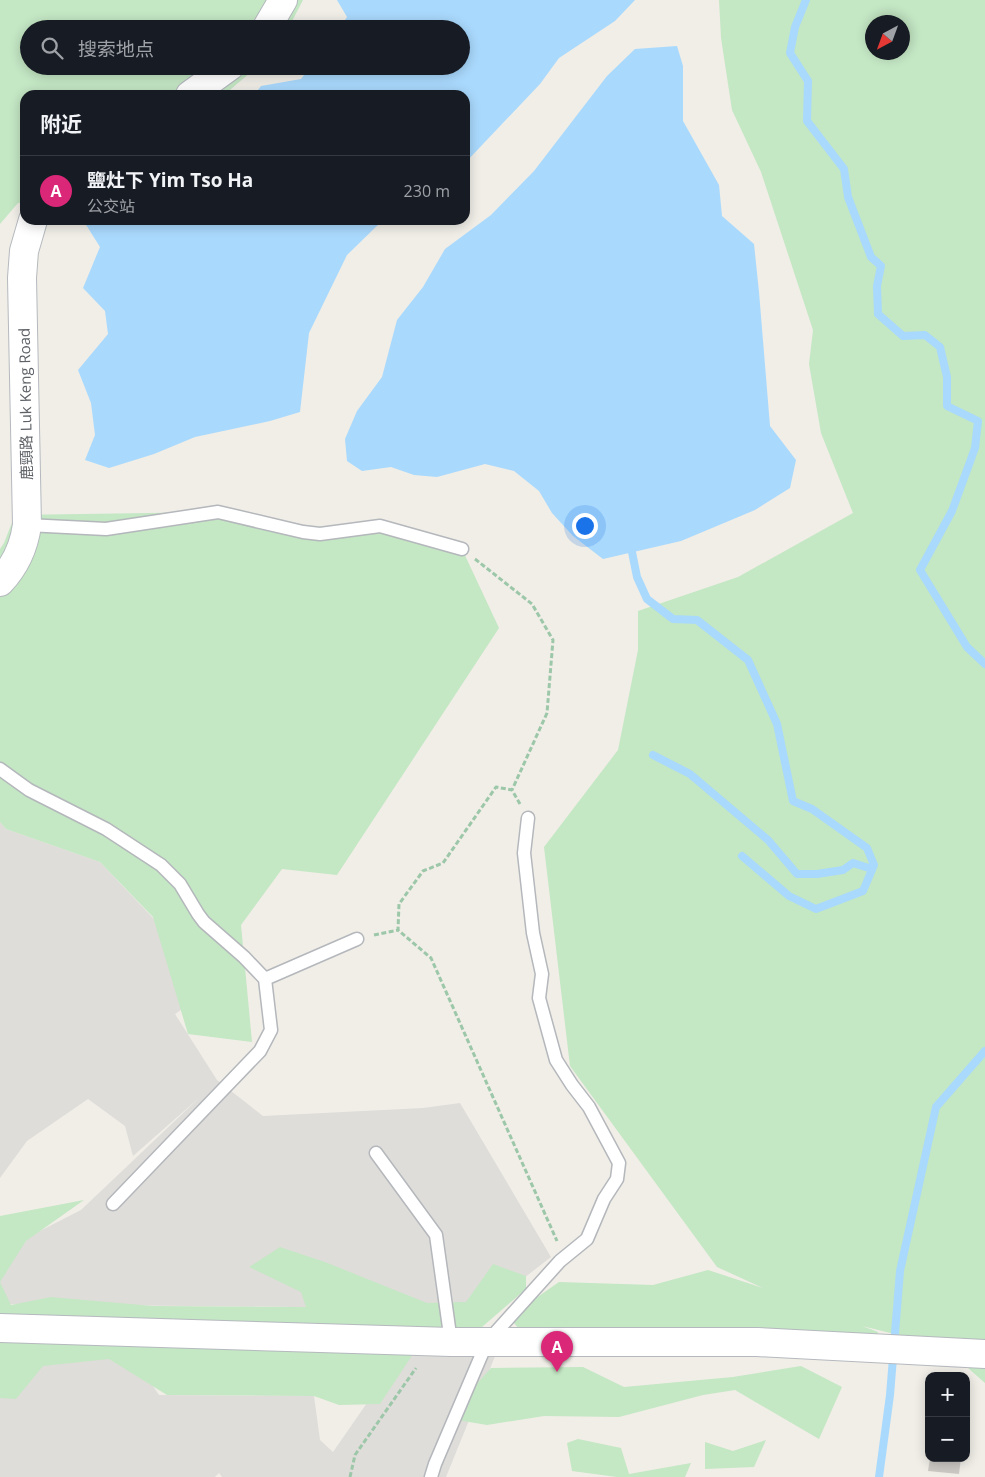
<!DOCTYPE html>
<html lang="zh">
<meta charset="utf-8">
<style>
:root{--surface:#171b24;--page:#20242c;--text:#f1f3f6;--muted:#9ea1a6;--line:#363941;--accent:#db2777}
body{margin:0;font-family:"Open Sans","Noto Sans SC",sans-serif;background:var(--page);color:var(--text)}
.controls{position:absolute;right:15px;bottom:15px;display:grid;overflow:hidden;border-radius:10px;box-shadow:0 2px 12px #0003}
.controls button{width:45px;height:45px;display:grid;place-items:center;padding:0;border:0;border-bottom:1px solid var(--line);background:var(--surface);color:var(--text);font:25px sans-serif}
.compass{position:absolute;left:865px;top:15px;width:45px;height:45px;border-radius:50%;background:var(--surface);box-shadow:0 2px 12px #0003;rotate:221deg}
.you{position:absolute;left:584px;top:525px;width:18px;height:18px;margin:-12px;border:4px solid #fff;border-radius:50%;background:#1a73e8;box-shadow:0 0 0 8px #1a73e833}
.badge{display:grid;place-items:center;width:32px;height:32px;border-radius:50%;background:var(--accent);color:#fff;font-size:16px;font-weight:700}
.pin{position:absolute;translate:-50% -41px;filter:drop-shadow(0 1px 2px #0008)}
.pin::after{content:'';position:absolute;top:26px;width:18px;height:15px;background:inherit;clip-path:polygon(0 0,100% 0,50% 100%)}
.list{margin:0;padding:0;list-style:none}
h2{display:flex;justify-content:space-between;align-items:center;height:65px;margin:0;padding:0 20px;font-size:21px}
h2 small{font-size:16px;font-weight:400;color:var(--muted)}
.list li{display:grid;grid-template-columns:32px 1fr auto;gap:15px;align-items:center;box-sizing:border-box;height:70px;padding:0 20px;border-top:1px solid var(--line)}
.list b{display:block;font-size:19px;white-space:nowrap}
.list p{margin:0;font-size:16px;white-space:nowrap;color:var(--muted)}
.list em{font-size:16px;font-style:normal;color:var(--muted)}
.icon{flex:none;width:28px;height:28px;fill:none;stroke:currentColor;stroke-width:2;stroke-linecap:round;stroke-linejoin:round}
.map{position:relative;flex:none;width:985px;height:1477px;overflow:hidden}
.search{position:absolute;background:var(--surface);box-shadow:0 2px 12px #0003;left:20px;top:20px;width:450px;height:55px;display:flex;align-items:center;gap:12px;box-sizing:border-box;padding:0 18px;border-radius:28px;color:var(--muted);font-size:19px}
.panel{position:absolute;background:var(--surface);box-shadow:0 2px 12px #0003;left:20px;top:90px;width:450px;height:135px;border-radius:15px}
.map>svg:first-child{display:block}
.industrial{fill:#dfddd9}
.green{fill:#c4e7c4;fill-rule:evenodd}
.water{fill:#a9d9fd}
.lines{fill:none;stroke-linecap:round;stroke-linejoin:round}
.stream{stroke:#a9d9fd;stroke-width:8}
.building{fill:#ccc9c4}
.lane-casing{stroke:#b4b7bb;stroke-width:15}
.secondary-casing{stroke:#b5b9be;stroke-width:30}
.path{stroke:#9dc7a9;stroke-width:3;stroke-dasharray:5 2.5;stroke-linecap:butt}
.lane{stroke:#fff;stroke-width:12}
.secondary{stroke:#fff;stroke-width:28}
.labels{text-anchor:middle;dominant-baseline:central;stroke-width:4;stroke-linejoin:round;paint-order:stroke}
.street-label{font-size:15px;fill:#5e6267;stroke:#fff}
</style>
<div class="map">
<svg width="985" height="1477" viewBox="0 0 985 1477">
<rect width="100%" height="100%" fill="#f0eee7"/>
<path class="industrial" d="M0,822L6,829L100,862L153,918L228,978L175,1014L217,1080L263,1116L423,1108L460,1103L551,1257L484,1309L0,1304V1273L30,1236L81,1210L200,1097L133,1156L125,1126L88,1099L27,1141L0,1178Z
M0,1346L128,1349L159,1395L314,1396L320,1440L333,1452L403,1351L498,1349L446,1477H222L219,1473L215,1477H0Z"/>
<path class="green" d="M0,0H303L288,29H29V66H258L224,95H25V203H18L0,224Z
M719,0H985V1383L951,1353L935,1344L862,1326L878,1332L874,1355L534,1347L509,1317L559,1282L653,1285L708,1270L763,1288L717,1267L570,1066L544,847L618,750L638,650V611L738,577L853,513L821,433L809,364L813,330L761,172L732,110L721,38ZM872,22H902V52H872Z
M218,512L320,534L393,530L462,549L499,628L337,875L282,869L241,925L252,1042L188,1034L153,917L100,862L6,829L0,822V549L4,543L15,515Z
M84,1200L26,1241L0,1282L11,1305L51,1297L153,1306L306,1307L301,1292L249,1267L280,1247L325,1262L427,1303L466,1302L493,1264L526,1276V1289L482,1327L415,1351L380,1404L339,1405L314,1396L167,1395L109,1359L43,1366L16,1399L0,1398V1216Z
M801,1366L842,1387L819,1439L735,1390L703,1395L619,1417L544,1416L487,1425L446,1418L491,1368L583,1367L624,1387L733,1377Z
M578,1439L621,1448L629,1474L691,1463L685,1477H617L572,1471L567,1443Z
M766,1440L754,1467L705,1469V1442L733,1451Z"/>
<path class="water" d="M337,0H635L615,21L559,58L540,84L465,163V95H254L261,86L301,79L311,66H461V29H339L347,17Z
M677,46L683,66V121L719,185L722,216L754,244L759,292L770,426L796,460L790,488L755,510L681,541L603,559L573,536L552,513L539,491L514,471L485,464L437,477L414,475L391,467L362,471L347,461L345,439L357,411L382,377L397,320L423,287L445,249L491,215L534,171L607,76L635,49Z
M83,220H383L347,255L309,333L300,412L270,421L195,437L154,454L109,468L85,460L95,435L91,403L78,370L108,334L105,311L83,288L100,247Z"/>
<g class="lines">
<path class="stream" d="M806,0L795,27L790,53L808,81L807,121L844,169L848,197L871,257L881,266L877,286L878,314L903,336L925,335L940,347L947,377V406L978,421L975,448L952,511L920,570L967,647L985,664
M632,552L637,577L647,599L673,619L697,620L748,660L777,724L793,801L812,809L867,848L874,865L863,891L816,909L789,896L742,856
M653,755L690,774L768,840L797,874H817L843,870L853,863L872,869
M879,1477L890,1395L900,1271L936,1107L985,1051"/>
</g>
<path class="building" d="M930,1458H961L959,1474L928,1471Z"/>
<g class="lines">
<g class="lane-casing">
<path id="lane" d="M27,525L106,529L218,512L303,532L320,534L380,526L462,549
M0,769L29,790L106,829L161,865L180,884L198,914L204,922L244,957L265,979L357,939
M376,1153L436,1235L451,1342
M113,1204L260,1051L271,1030L265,979
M431,1477L435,1464L487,1342L560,1261L587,1239L604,1199L617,1179L619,1163L589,1107L572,1085L556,1060L539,998L542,974L533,933L524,853L528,818"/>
</g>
<g class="secondary-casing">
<path id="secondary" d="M266,29L283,0
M190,95L230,66
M0,582C15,566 24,547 27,525L22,278L24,251L33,220
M0,1328L451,1342H757L985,1354"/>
</g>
<path class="path" d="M475,559L532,604L553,640L547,713L512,790
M520,804L512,790L496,787L443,863L423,871L399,904L398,930L431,958L557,1241
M374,935L398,930
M350,1477L355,1455L416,1368"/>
<use href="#lane" class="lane"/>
<use href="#secondary" class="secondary"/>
</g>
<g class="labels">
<g class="street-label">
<text transform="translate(25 404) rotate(-91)">鹿頸路 Luk Keng Road</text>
</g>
</g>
</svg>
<div class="controls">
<button>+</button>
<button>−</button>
</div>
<svg class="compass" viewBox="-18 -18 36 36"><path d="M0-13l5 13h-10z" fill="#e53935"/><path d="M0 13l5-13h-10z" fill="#9ea1a6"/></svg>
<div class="you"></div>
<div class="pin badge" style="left:557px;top:1372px">A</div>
<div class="search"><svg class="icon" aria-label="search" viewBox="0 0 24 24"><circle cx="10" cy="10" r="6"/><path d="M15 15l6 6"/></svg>搜索地点</div>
<section class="panel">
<h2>附近<small></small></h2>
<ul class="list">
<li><span class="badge">A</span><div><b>鹽灶下 Yim Tso Ha</b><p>公交站</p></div><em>230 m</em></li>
</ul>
</section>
</div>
